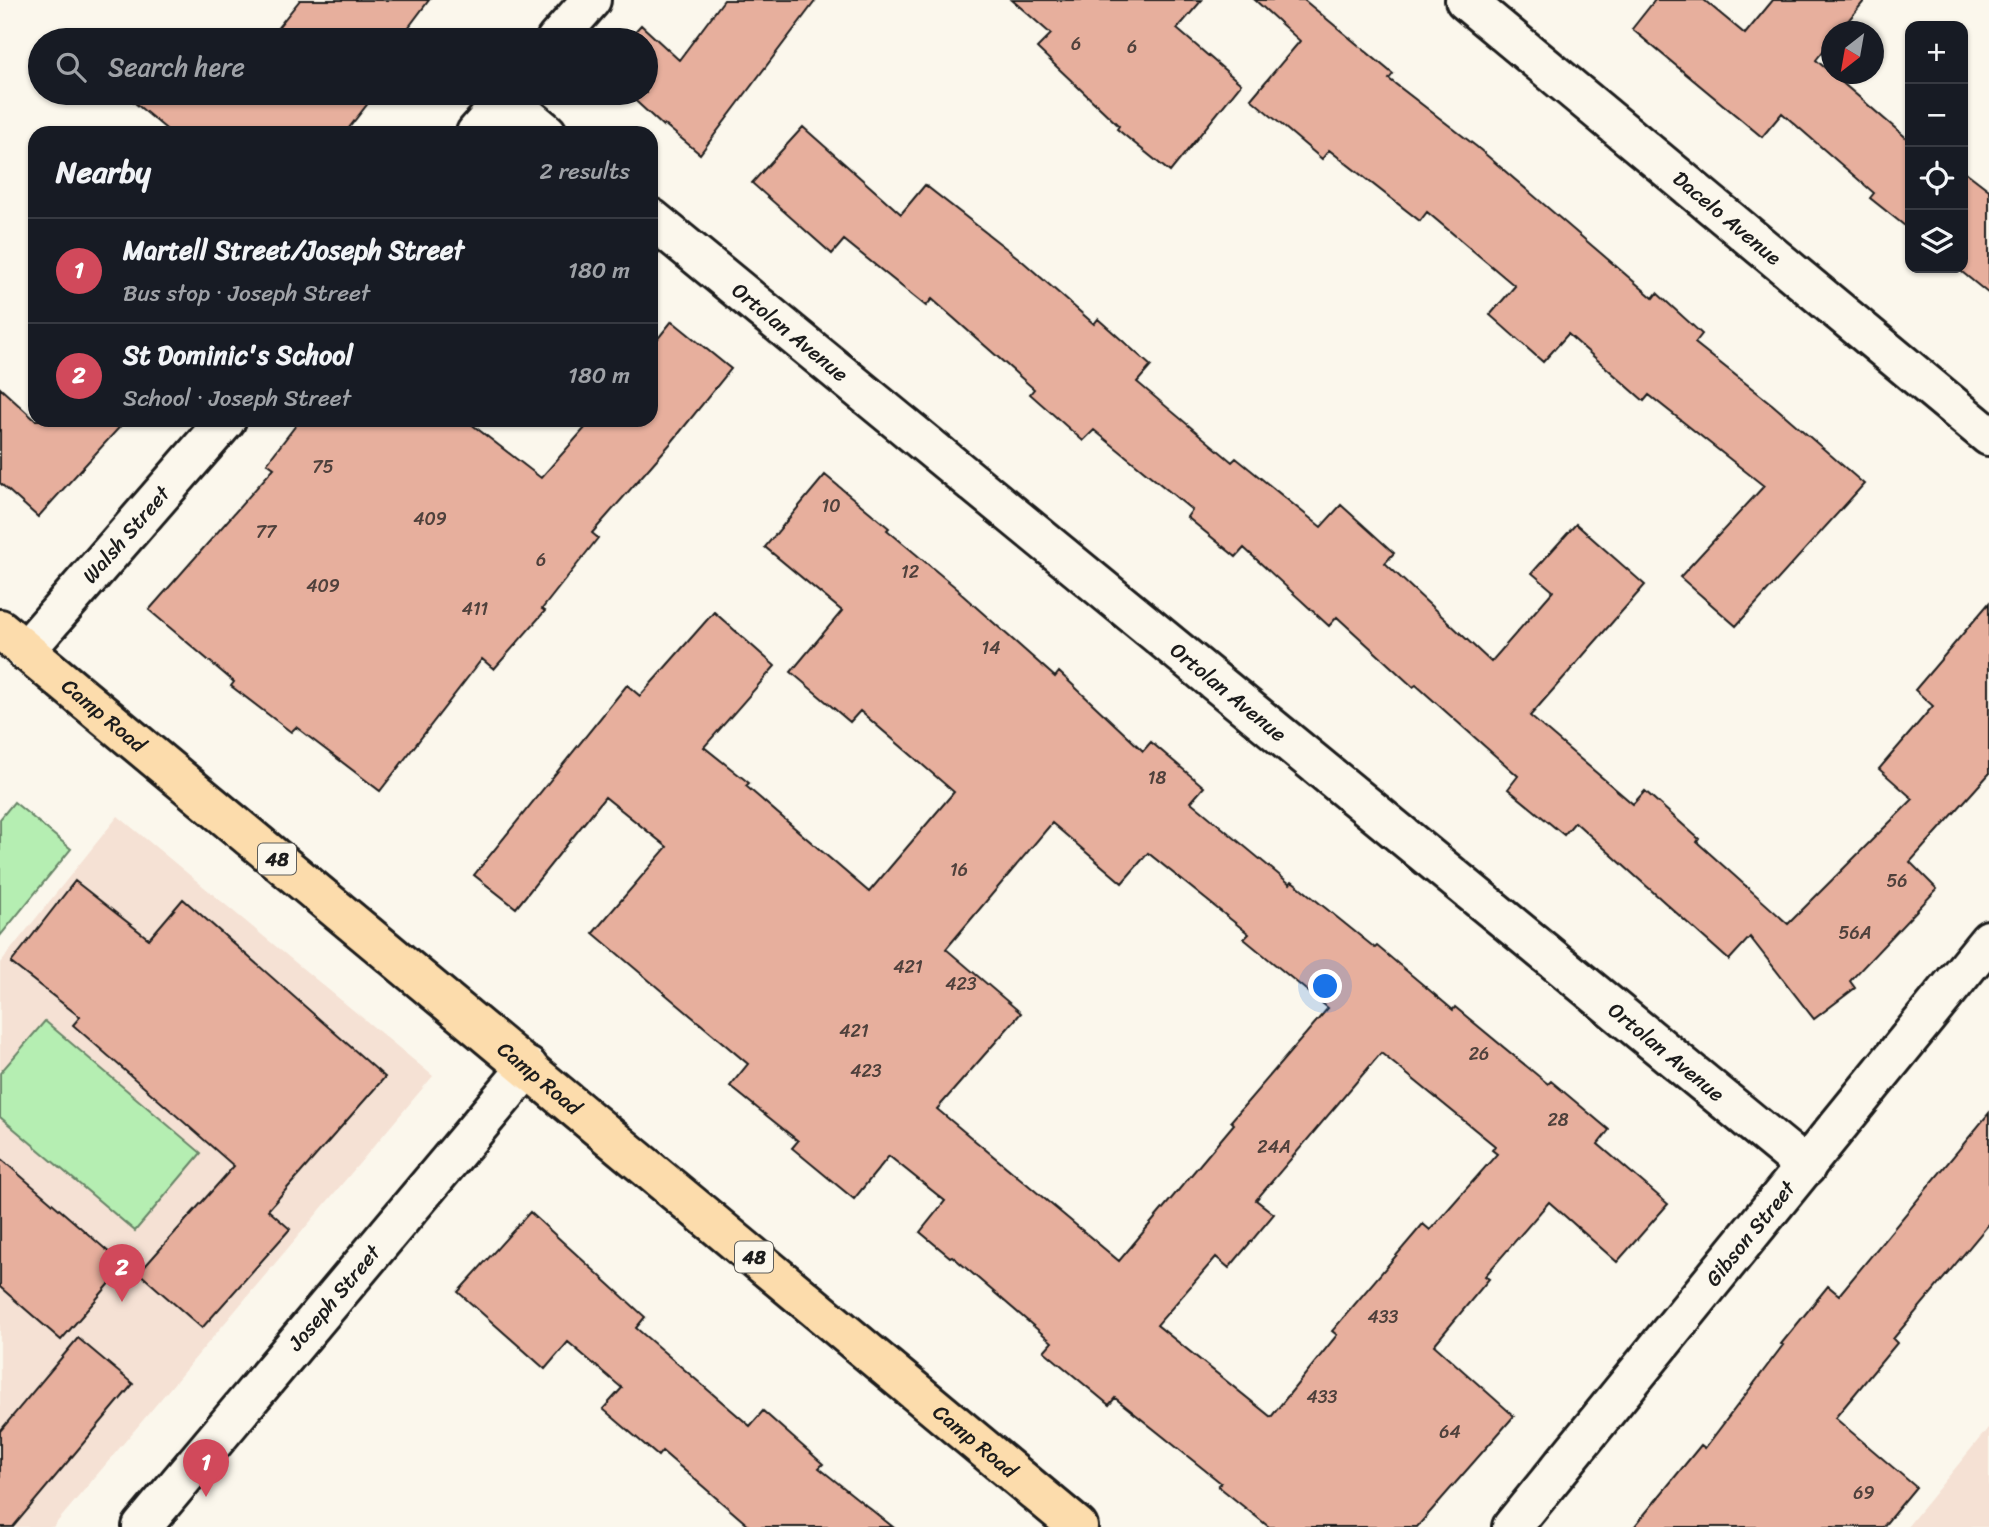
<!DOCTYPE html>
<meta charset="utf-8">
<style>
:root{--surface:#171b24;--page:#20242c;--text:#f1f3f6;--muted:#9ea1a6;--line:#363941;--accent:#d1495b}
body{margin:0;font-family:Sriracha,sans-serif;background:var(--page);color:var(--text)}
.controls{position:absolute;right:21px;top:21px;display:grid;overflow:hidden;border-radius:14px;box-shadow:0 2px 5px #0004}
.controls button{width:63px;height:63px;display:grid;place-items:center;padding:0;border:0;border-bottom:2px solid var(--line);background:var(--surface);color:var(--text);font:35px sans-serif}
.compass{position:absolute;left:1821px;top:21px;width:63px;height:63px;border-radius:50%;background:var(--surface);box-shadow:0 2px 5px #0004;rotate:211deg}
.you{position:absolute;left:1326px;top:987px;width:24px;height:24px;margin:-18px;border:5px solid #fff;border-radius:50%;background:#1a73e8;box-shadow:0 0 0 10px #1a73e833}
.badge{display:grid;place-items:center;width:46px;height:46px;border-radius:50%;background:var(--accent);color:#fff;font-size:23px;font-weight:700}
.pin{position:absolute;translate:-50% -58px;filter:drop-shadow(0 2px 4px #0008)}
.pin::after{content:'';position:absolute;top:37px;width:24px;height:21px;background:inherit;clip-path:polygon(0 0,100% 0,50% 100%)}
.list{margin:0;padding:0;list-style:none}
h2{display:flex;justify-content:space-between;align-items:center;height:91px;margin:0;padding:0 28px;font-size:30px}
h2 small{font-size:23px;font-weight:400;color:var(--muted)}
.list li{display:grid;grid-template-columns:46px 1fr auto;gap:21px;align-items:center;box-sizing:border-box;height:105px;padding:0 28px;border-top:2px solid var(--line)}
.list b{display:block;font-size:26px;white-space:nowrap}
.list p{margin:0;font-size:23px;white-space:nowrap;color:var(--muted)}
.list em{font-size:23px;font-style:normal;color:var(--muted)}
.icon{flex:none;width:38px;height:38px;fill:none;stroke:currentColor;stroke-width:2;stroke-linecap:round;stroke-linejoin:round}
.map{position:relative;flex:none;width:1989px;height:1527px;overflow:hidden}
.search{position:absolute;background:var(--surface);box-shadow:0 2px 5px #0004;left:28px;top:28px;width:630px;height:77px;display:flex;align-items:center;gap:18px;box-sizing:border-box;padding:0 24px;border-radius:38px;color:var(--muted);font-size:26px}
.panel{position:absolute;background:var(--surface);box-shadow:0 2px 5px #0004;left:28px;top:126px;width:630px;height:301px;border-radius:21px}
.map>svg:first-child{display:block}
.built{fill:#f5e1d4}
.green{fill:#b5eeb2;stroke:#688567;stroke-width:2}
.building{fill:#e7af9d;stroke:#1c1c1c;stroke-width:2;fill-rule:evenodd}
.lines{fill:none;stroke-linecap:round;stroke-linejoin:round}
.minor-casing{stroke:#1c1c1c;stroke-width:44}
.primary-casing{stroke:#1c1c1c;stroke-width:44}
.minor{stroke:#fbf7ec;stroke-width:38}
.primary{stroke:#fcdcac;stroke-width:38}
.labels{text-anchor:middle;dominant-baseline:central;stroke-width:6;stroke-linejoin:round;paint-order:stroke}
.number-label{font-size:18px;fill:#4f413c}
.shield{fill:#fbf7ec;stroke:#5f5e5a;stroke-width:2}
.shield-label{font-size:19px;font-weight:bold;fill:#1c1c1c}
.street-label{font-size:21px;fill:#1c1c1c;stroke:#fbf7ec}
</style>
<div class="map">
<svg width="1989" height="1527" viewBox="0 0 1989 1527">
<rect width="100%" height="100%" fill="#fbf7ec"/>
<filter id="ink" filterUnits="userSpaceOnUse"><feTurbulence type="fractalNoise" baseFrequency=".0143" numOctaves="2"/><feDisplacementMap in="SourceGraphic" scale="14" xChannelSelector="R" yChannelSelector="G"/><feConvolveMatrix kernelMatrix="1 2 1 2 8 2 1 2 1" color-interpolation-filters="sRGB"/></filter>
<g filter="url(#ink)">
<path class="built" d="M118,816L433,1076L53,1527H0V963Z
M1989,1427V1527H1907Z"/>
<path class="green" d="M14,802L71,849L0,936V819Z
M45,1021L201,1153L135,1231L0,1117V1073Z"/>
<path class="building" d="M300,0H429L399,40H268Z
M724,0H816L700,154L664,124L663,126L627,93H646V40H627L641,25L679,60Z
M1012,0H1202L1177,29L1241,84L1170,172L1117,129L1119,126L1037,48L1051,34Z
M1255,0H1304L1393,74L1389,79L1477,147L1653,298L1657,293L1702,334L1695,343L1773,405L1864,484L1736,626L1680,577L1764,486L1649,395L1644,401L1568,334L1543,362L1490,315L1515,286L1427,212L1420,221L1329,150L1322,159L1251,99L1300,41Z
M1655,0H1704L1745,34L1773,0H1865L1839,32H1831V41L1816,60L1910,141V230L1870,198L1874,193L1782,113L1762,137L1632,29Z
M123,93H376L345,133H171Z
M803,127L901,214L925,185L1021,260L1094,324L1098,319L1151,366L1137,382L1232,462L1236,458L1321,527L1341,505L1394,553L1385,563L1491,662L1553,591L1532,573L1576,524L1645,585L1530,716L1633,804L1645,791L1699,839L1697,842L1788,924L1913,799L1879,769L1933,706L1915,690L1989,603V774L1910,862L1937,889L1850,981L1855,988L1814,1019L1750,937L1729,960L1575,822L1564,835L1508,789L1518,776L1416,685L1413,687L1337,617L1329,626L1244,548L1236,557L1187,517L1192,510L1094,430L1083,441L1030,394L1034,389L932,299L926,306L844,240L832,254L752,183Z
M1963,170L1989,190V294L1957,268H1963Z
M672,321L731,369L671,443L592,533L598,538L542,609L545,611L494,669L482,659L380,791L296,727L291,732L231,686L234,682L149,610L274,468L267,463L300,420H466L541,478L592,420H651V347Z
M0,388L35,420H126L38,517L0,483Z
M825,475L889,528L887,530L960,591L959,592L1055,677L1059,672L1143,751L1151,742L1204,787L1191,802L1290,884L1292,881L1375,948L1377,946L1453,1010L1455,1007L1548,1084L1551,1081L1609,1130L1598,1144L1668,1204L1617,1262L1549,1202L1485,1276L1489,1279L1434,1345L1514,1416L1417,1527H1269L1218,1486L1221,1483L1115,1398L1109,1405L1044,1351L1052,1342L952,1256L950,1257L920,1232L945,1201L889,1156L854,1199L792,1148L798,1141L730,1086L748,1064L593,933L667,847L605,797L516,908L474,875L627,685L640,696L714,612L775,666L704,747L749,783L746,786L869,892L954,792L860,711L850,722L791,672L842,611L765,547ZM1052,823L1122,883L1148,853L1249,934L1244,939L1328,1008L1231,1121L1234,1124L1119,1261L937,1109L1021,1013L946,949ZM1381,1053L1495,1146L1492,1150L1497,1154L1430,1230L1423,1224L1332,1331L1337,1335L1271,1417L1157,1325L1216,1257L1229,1268L1274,1214L1256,1200Z
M75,881L149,939L183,899L385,1077L268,1210L290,1229L202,1328L139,1273L234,1166L73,1025L80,1017L11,963Z
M1989,1113V1224L1893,1339L1897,1343L1835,1418L1916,1487L1883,1527H1634L1701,1445L1705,1448L1783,1345L1781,1344L1828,1286L1839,1295Z
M0,1158L125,1266L61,1340L0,1287Z
M530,1212L645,1317L636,1328L750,1426L763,1411L823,1464L819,1468L893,1527H750L662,1451L658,1456L603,1409L622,1388L568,1342L545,1369L458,1292Z
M78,1338L133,1384L13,1527H0V1431Z"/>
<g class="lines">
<g class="minor-casing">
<g id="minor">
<path id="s1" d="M1465,0L1989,436"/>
<path d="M556,40L591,0"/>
<path d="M506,99L547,133"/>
<path d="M476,133L511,93"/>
<path id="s2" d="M651,218L1806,1167"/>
<path id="s3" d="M25,651L226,420"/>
<path id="s4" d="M142,1527L528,1067"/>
<path id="s5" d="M1512,1527L1989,940"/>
</g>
</g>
<g class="primary-casing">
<g id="primary">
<path id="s6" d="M0,629L1078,1527"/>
</g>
</g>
<use href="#minor" class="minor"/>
<use href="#primary" class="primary"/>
</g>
</g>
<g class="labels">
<g class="number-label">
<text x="1076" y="44">6</text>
<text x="1132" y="47">6</text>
<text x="323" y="467">75</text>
<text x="831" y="506">10</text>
<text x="430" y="519">409</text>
<text x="266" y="532">77</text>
<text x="541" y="560">6</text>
<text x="910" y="572">12</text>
<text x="323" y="586">409</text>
<text x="475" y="609">411</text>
<text x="991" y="648">14</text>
<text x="1157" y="778">18</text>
<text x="959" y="870">16</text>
<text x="1897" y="881">56</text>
<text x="1855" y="933">56A</text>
<text x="908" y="967">421</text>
<text x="961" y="984">423</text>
<text x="854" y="1031">421</text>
<text x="1479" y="1054">26</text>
<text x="866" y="1071">423</text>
<text x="1558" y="1120">28</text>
<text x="1274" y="1147">24A</text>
<text x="1383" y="1317">433</text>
<text x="1322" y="1397">433</text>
<text x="1450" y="1432">64</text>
<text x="1864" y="1493">69</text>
</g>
<g class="shield">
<rect x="258" y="843.5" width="38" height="31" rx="5"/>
<rect x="735" y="1241.5" width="38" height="31" rx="5"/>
</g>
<g class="shield-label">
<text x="277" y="859">48</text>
<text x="754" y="1257">48</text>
</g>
<g class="street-label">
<text stroke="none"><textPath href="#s1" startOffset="341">Dacelo Avenue</textPath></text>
<text stroke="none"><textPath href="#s2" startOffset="180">Ortolan Avenue</textPath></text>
<text stroke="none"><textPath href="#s3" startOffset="154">Walsh Street</textPath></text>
<text stroke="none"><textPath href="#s2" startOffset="747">Ortolan Avenue</textPath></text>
<text stroke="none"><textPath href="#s6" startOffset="135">Camp Road</textPath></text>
<text stroke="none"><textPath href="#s2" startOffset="1314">Ortolan Avenue</textPath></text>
<text stroke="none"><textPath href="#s6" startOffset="702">Camp Road</textPath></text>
<text stroke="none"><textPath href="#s5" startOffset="378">Gibson Street</textPath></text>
<text stroke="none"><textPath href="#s4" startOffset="299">Joseph Street</textPath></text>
<text stroke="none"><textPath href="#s6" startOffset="1269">Camp Road</textPath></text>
</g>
</g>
</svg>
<div class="controls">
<button>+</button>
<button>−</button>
<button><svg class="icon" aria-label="locate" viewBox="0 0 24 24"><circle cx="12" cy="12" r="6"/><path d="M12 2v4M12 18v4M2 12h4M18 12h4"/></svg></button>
<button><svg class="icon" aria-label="layers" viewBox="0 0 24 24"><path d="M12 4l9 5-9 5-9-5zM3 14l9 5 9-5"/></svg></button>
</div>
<svg class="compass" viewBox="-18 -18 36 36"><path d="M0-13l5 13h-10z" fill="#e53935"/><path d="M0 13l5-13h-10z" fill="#9ea1a6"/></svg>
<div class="you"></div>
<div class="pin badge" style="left:206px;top:1497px">1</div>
<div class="pin badge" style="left:122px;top:1302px">2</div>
<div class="search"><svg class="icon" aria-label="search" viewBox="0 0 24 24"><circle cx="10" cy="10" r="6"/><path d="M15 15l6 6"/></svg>Search here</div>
<section class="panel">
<h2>Nearby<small>2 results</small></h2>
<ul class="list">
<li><span class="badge">1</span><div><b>Martell Street/Joseph Street</b><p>Bus stop · Joseph Street</p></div><em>180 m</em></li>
<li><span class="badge">2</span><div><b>St Dominic's School</b><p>School · Joseph Street</p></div><em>180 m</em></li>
</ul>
</section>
</div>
